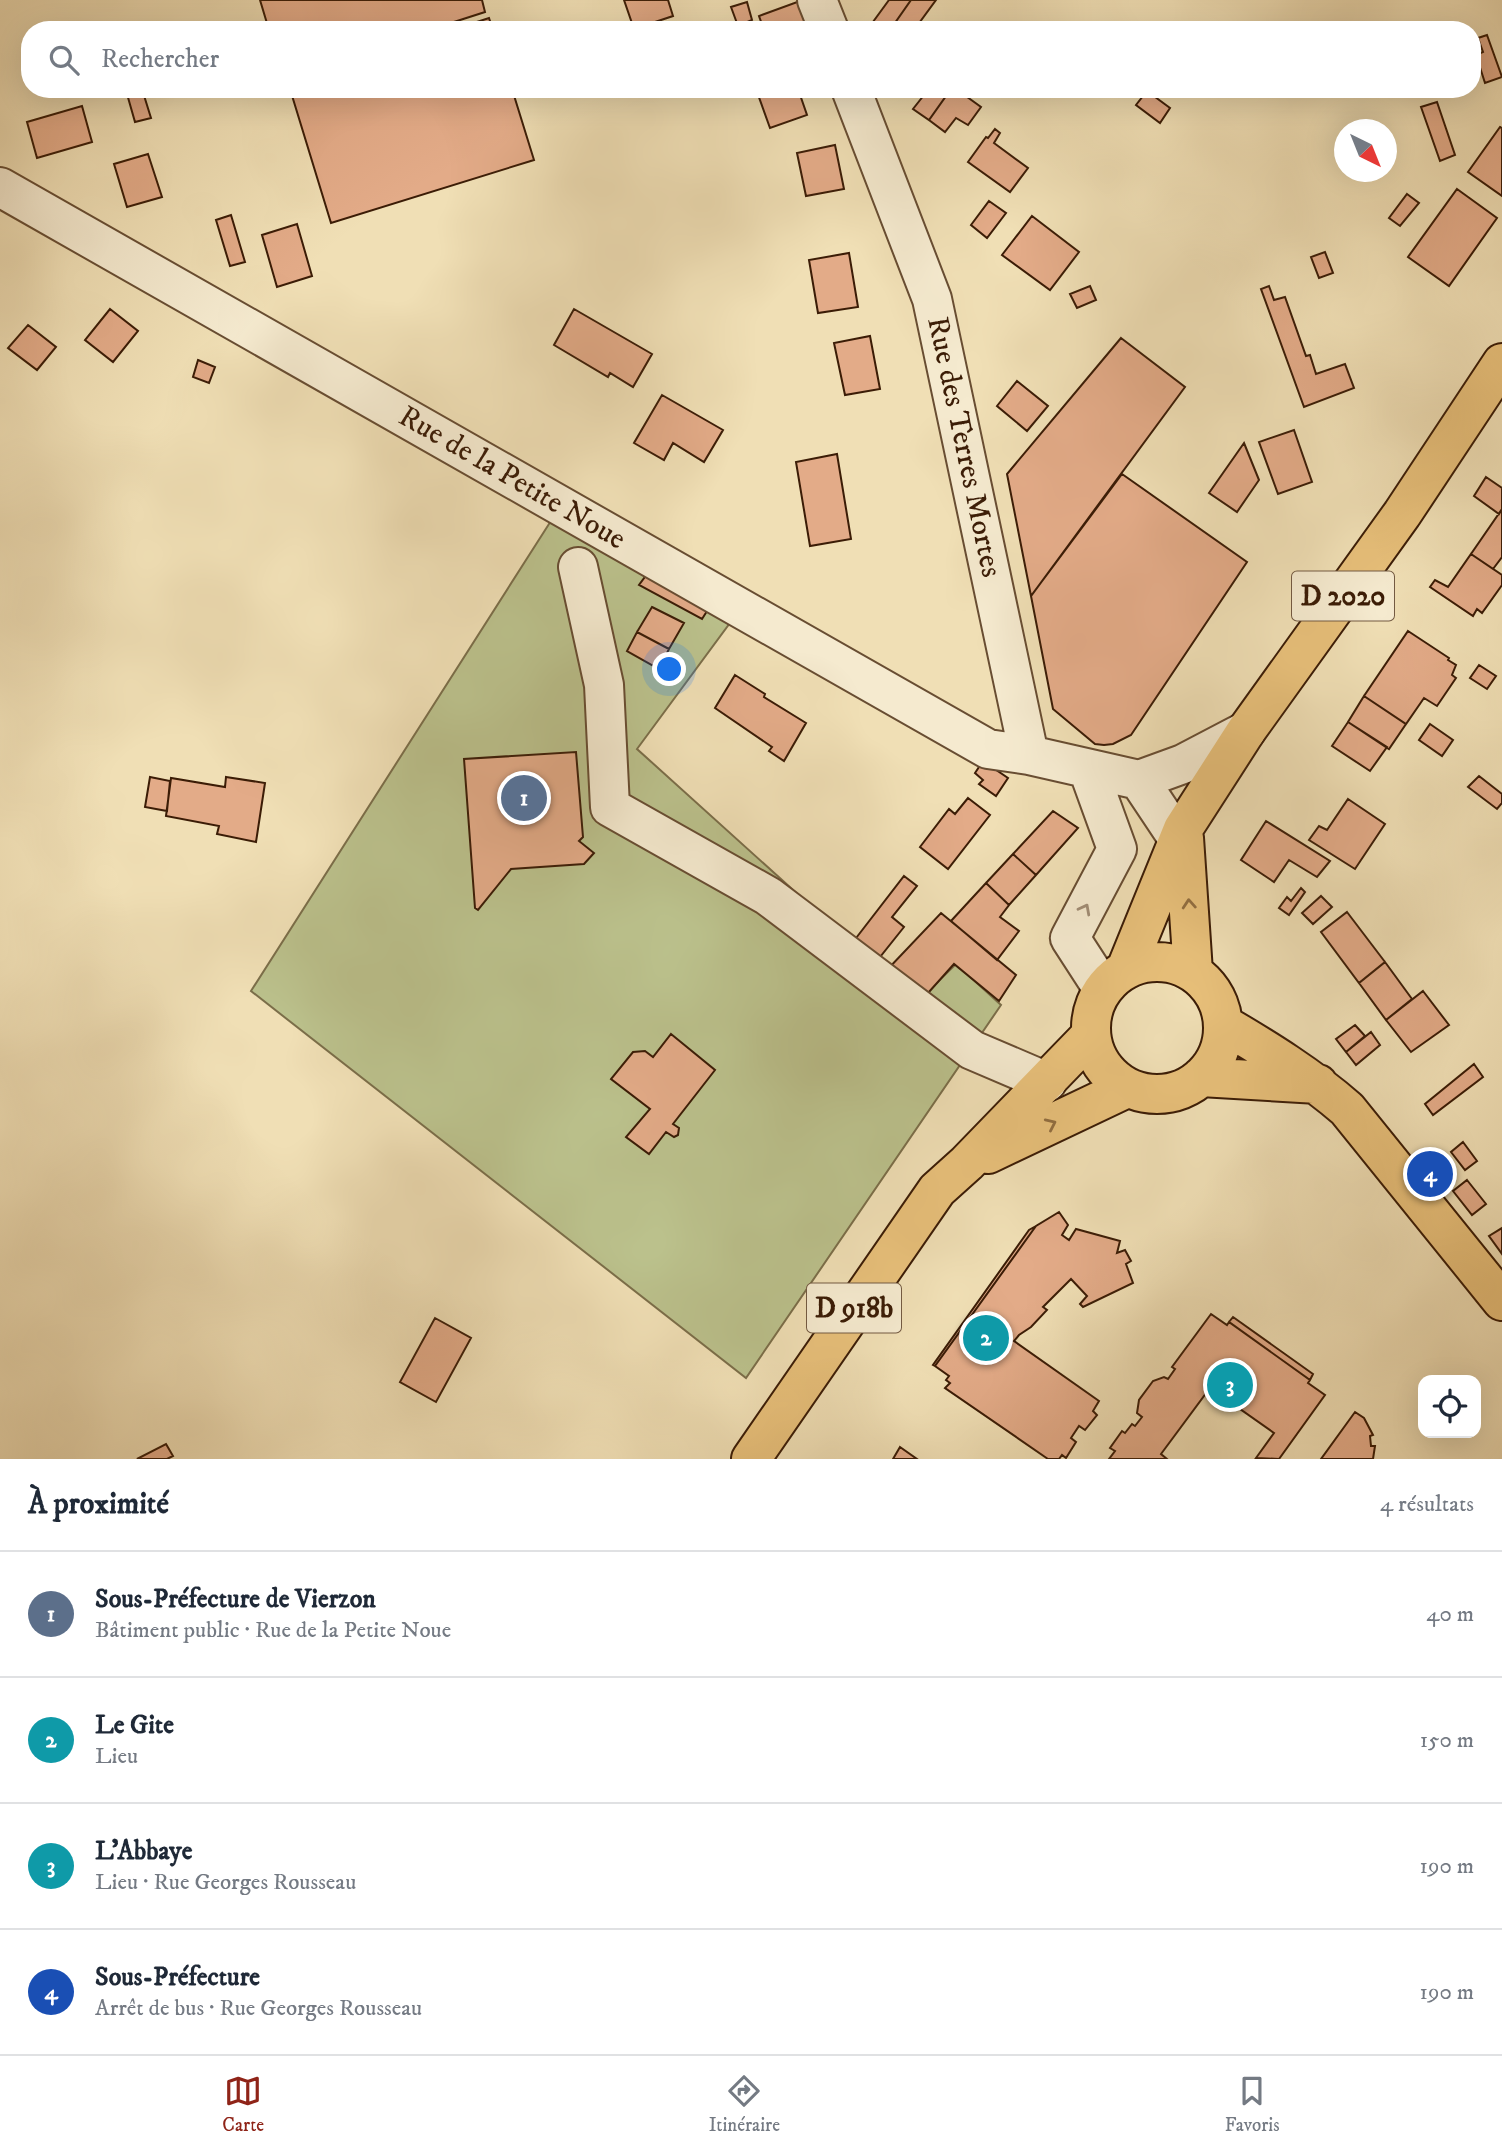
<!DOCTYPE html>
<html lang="fr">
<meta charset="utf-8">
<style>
:root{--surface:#fff;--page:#f6f6f7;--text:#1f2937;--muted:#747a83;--line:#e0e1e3;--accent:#8f2418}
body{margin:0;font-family:"IM FELL DW Pica",serif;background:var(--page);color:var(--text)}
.controls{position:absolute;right:21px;bottom:21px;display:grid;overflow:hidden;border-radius:14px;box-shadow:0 7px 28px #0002}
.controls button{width:63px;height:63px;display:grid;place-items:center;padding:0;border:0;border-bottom:2px solid var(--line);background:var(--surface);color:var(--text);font:35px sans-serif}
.compass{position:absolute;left:1334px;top:119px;width:63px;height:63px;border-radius:50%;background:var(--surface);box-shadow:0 7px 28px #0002;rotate:137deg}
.you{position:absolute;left:670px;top:670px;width:24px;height:24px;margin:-18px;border:5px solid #fff;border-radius:50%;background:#1a73e8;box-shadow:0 0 0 10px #1a73e833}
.badge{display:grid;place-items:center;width:46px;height:46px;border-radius:50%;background:var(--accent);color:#fff;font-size:23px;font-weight:700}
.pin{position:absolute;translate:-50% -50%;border:4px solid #fff;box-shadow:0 2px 7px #0006}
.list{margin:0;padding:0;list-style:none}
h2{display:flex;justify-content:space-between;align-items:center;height:91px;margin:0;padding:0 28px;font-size:30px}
h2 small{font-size:23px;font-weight:400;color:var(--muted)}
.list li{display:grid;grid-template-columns:46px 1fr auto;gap:21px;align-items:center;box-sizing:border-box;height:126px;padding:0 28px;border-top:2px solid var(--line)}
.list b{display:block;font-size:26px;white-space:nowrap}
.list p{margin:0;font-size:23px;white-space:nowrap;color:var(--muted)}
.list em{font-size:23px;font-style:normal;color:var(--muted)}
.icon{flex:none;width:38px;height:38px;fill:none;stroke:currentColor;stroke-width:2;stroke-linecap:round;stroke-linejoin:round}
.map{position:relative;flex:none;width:1502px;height:1459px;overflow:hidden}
.search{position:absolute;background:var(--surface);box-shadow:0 7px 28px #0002;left:21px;right:21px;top:21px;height:77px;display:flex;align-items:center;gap:18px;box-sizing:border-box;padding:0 24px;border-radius:28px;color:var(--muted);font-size:26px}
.sheet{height:595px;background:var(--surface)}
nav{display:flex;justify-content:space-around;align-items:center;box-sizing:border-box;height:98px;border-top:2px solid var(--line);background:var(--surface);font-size:19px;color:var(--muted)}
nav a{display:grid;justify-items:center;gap:4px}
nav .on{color:var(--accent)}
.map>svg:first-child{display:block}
.green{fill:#bbc18c;stroke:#7b6e49;stroke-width:2}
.building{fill:#e3ab88;stroke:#3b1c06;stroke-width:2}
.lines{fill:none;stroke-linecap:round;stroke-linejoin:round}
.minor-casing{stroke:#684d32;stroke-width:42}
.major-casing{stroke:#3b1c06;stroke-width:42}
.minor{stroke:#f5eacf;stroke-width:38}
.major{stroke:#e8c07a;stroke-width:38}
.oneway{stroke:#926e40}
.oneway2{stroke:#a18d75}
.labels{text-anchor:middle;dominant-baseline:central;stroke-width:5;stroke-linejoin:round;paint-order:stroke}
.shield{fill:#f5eacf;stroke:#735a42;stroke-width:2}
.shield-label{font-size:28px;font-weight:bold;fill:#3b1c06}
.street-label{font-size:30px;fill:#3b1c06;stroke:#f5eacf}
</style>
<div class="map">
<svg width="1502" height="1459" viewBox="0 0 1502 1459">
<rect width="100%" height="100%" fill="#f0dfb5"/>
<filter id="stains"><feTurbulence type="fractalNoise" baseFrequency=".00286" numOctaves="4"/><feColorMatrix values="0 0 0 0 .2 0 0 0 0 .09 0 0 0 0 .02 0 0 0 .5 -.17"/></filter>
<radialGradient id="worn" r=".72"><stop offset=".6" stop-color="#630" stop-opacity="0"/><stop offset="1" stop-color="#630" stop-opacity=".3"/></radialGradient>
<path class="green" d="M556,513L738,612L637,749L917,1002L956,964L1001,1005L746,1378L251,991Z"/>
<path class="building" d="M260,0H482L485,12L429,30H269Z
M624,0H668L673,16L634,29Z
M889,0H911L890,30H875L870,26Z
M911,0H936L914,30H890Z
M800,1L811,30H764L759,16Z
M747,2L752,20L738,26L731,7Z
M489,18L493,30H452Z
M1487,35L1502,77L1485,83L1476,55L1483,52L1478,38Z
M142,89L151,118L135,122L127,94Z
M290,89H512L534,160L331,223Z
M756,89H798L807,115L770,128Z
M916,89H951L929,120L913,109L924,95Z
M951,89H956L981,107L968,125L956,118L945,132L929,120Z
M1147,91L1170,108L1160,123L1136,105Z
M1437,102L1455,155L1440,161L1421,107Z
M82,106L92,142L37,158L27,122Z
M1500,127L1502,128V196L1468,172Z
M995,129L1000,133L994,143L1028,168L1010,192L968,162L986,137L988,138Z
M835,145L844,189L806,196L797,153Z
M148,154L162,197L127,207L114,164Z
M1457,189L1497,218L1449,286L1408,257Z
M1407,194L1419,203L1400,226L1389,218Z
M989,201L1006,213L987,238L971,225Z
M231,215L245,262L230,266L216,220Z
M1032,216L1079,252L1050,290L1002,255Z
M297,224L312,276L277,287L262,235Z
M1325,252L1333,273L1319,278L1311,257Z
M849,253L858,307L818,313L809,260Z
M1090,286L1096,300L1077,308L1070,294Z
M1269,286L1274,300L1285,297L1306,356L1310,355L1316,374L1345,364L1354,388L1304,407L1261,289Z
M110,309L138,331L113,362L85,340Z
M574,309L652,354L633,387L610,373L608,377L554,345Z
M28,325L56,347L37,370L8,348Z
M870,336L880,389L845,395L834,343Z
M1121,338L1185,387L1031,596L1007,474Z
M198,360L215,367L209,383L193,377Z
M1017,381L1048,406L1027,431L997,406Z
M662,395L723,430L704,462L673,443L664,460L634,443Z
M1294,430L1312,482L1278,494L1259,442Z
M1244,443L1259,480L1237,512L1209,493Z
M837,454L851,539L810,546L796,462Z
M1122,474L1247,562L1131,735L1113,744L1104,745L1095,744L1053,709L1031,596Z
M1486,477L1502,488V509L1499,514L1474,496Z
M1502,509V557L1493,569L1471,554Z
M1471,554L1502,575V585L1482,613L1477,609L1473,616L1430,587L1435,580L1448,587Z
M653,566L714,600L702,619L639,585Z
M652,607L684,623L669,649L637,632Z
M1408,631L1449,658L1448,660L1456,665L1452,675L1456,678L1437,706L1424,698L1406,724L1364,696Z
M637,632L669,649L659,669L627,651Z
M1479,665L1496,676L1487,689L1470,678Z
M735,675L765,694L764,697L806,723L784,761L769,751L772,747L715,708Z
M1364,696L1406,724L1389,749L1348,722Z
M1348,722L1387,747L1370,771L1332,746Z
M1430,724L1453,740L1442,756L1419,740Z
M576,752L583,837L579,841L594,853L584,864L511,869L478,910L475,908L464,759Z
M983,761L1008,778L996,796L979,784L983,780L975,773Z
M1479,776L1502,794V803L1497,809L1468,787Z
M150,777L170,781L167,811L145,807Z
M226,777L265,783L256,842L217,834L219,826L166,816L171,778L225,787Z
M968,798L990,815L948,869L920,847L949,809L955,814Z
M1348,799L1385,824L1355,869L1309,840L1319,826L1327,830Z
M1053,811L1078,828L1036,875L1013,854Z
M1266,821L1330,861L1317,877L1289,860L1274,882L1241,860Z
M1013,854L1036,875L1009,905L986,883Z
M904,876L917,886L892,917L904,927L876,962L853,942Z
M986,883L1009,905L1000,917L1019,931L997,960L951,921Z
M1301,888L1305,892L1289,915L1279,908L1287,897L1291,901Z
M1321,896L1332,907L1313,924L1302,913Z
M1347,912L1385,962L1359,983L1321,932Z
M941,913L1016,975L999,1001L954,964L920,1002L886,971Z
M1385,962L1412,999L1386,1020L1359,983Z
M1423,991L1449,1025L1411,1052L1386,1020Z
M1355,1025L1365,1036L1346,1052L1336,1039Z
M1371,1032L1380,1045L1356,1065L1346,1052Z
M671,1034L715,1070L673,1124L679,1128L678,1135L674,1137L666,1132L649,1154L626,1137L650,1109L611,1079L633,1052L645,1051L653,1057Z
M1474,1064L1483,1077L1433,1115L1425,1104Z
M1463,1142L1477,1161L1465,1170L1451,1152Z
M1467,1180L1486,1204L1472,1215L1453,1191Z
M1059,1212L1068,1225L1062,1235L1069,1240L1076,1229L1120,1241L1117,1253L1125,1250L1131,1261L1126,1264L1133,1283L1083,1307L1080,1304L1087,1296L1071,1279L1043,1307L1047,1310L1031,1327L1019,1335L1014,1341L1099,1401L1093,1411L1097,1415L1085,1430L1079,1426L1071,1438L1076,1442L1066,1458L1062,1455L1059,1459H1048L945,1388L950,1383L946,1380L949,1376L935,1366L1036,1226Z
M1036,1226L935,1366L933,1365L1029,1230Z
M1502,1228V1254L1489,1236Z
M1211,1314L1227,1325L1229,1322L1310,1380L1308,1383L1325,1395L1279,1459L1256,1458L1274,1433L1210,1388L1161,1454L1167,1459H1109L1115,1451L1110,1448L1122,1431L1125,1433L1132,1424L1135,1426L1142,1417L1137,1413L1139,1400L1153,1381L1164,1377L1168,1379L1175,1369L1172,1367Z
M1233,1317L1313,1374L1310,1380L1229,1322Z
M435,1318L471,1338L436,1402L400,1382Z
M1355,1412L1364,1418L1373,1435L1370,1436L1371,1446H1375L1373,1459H1321Z
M166,1444L173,1456L167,1459H137Z
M900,1447L917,1459H893Z"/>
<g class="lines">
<g class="minor-casing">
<path id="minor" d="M817,0L829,30
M851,89L932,299L1029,755L1139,780L1183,764L1246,731
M0,187L988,749L1029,755
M578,567L604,685L610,807L768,896L972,1050L1047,1082
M1088,769L1117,849L1070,938L1103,989
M1139,780L1179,840"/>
</g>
<g class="major-casing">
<path id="major" d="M1184,838L1193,972
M1091 1028a66 66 0 1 1 132 0a66 66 0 1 1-132 0Z
M1126,969L1183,829L1246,731L1402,514L1502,363
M1223,1024C1267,1050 1309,1076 1347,1109L1502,1301
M1201,1077L1318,1084
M988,1154L1127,1088
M751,1459L937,1190L967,1163L1090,1036"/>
</g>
<use href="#minor" class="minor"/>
<use href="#major" class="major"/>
</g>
<defs><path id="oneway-chevron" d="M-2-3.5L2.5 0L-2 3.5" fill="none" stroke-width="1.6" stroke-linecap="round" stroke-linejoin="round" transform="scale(1.75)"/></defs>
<g class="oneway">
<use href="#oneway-chevron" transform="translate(1189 904) rotate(-94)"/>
<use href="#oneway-chevron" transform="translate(1051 1124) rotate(-25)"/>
</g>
<use class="oneway2" href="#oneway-chevron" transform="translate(1085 909) rotate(-62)"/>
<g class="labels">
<g class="shield">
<rect x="1292" y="571.5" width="102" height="49" rx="5"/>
<rect x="807" y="1283.5" width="94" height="49" rx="5"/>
</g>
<g class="shield-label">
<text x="1343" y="596">D 2020</text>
<text x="854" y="1308">D 918b</text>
</g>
<g class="street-label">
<text transform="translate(964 447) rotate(78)">Rue des Terres Mortes</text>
<text transform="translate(512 478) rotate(30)">Rue de la Petite Noue</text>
</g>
</g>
<rect width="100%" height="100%" filter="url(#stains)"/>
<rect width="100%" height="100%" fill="url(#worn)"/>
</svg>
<div class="controls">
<button><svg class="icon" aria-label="locate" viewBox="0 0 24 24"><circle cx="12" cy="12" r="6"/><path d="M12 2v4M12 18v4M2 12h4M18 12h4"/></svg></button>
</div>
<svg class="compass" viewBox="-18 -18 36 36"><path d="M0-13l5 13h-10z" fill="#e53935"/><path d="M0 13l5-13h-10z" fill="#747a83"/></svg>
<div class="you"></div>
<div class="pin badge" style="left:524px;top:798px;background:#5c6f8a">1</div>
<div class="pin badge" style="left:986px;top:1338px;background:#0f9aa8">2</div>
<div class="pin badge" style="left:1230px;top:1385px;background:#0f9aa8">3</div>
<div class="pin badge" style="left:1430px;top:1174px;background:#1a4fb4">4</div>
<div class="search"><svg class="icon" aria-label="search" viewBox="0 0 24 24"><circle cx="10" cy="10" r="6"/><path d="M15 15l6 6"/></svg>Rechercher</div>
</div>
<section class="sheet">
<h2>À proximité<small>4 résultats</small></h2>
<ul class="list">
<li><span class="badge" style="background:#5c6f8a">1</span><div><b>Sous-Préfecture de Vierzon</b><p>Bâtiment public · Rue de la Petite Noue</p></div><em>40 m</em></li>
<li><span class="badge" style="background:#0f9aa8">2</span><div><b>Le Gite</b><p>Lieu</p></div><em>150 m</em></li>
<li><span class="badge" style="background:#0f9aa8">3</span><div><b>L'Abbaye</b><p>Lieu · Rue Georges Rousseau</p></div><em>190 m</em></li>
<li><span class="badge" style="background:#1a4fb4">4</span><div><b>Sous-Préfecture</b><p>Arrêt de bus · Rue Georges Rousseau</p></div><em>190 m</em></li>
</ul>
</section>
<nav>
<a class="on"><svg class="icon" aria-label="map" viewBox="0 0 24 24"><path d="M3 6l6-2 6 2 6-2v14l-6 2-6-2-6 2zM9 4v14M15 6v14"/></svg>Carte</a>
<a><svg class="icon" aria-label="directions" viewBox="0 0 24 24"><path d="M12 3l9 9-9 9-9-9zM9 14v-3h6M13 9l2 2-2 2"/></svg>Itinéraire</a>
<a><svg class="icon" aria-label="saved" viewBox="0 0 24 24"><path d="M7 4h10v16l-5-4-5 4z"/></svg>Favoris</a>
</nav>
